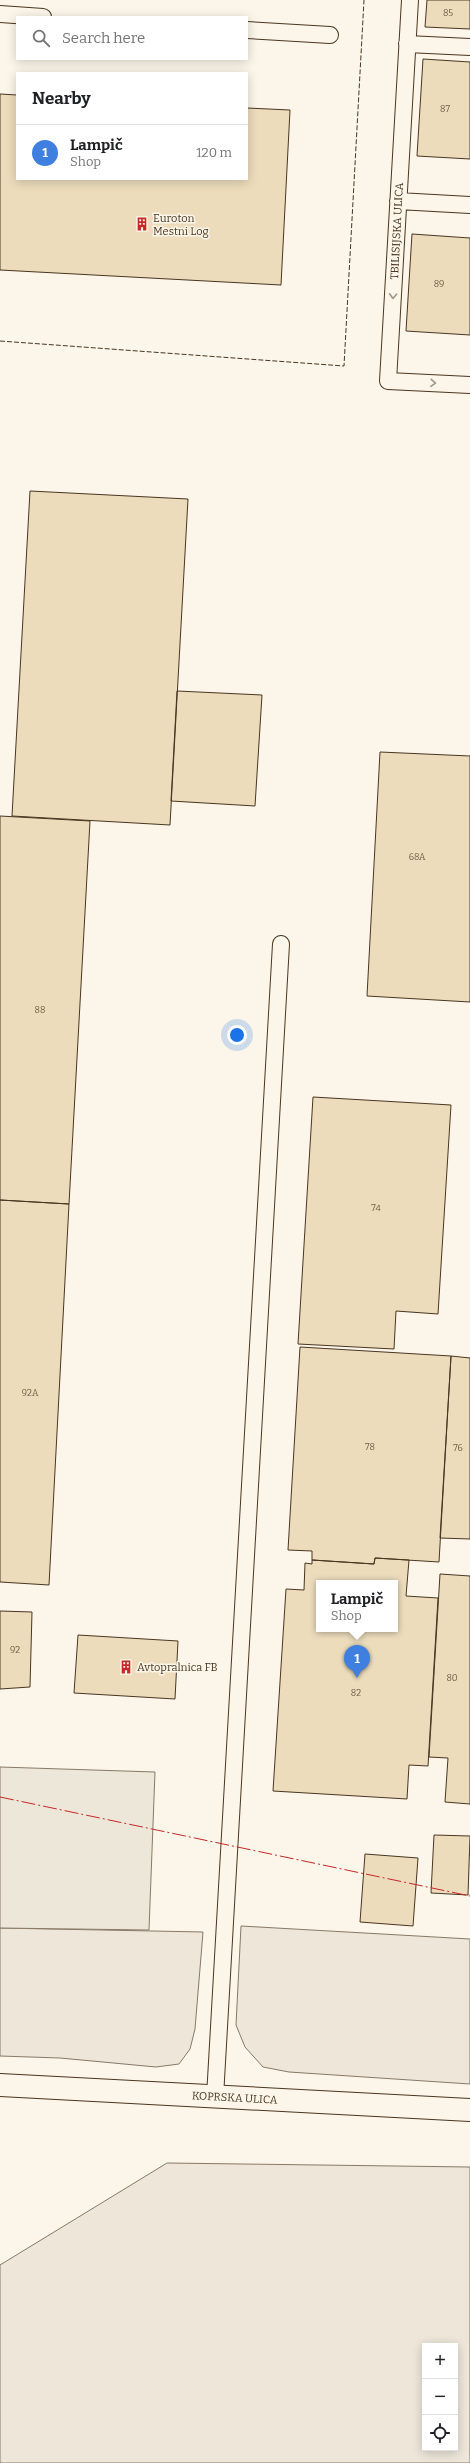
<!DOCTYPE html>
<meta charset="utf-8">
<style>
:root{--surface:#fff;--page:#f6f6f6;--text:#202124;--muted:#757577;--line:#e0e0e0;--accent:#b45309}
body{margin:0;font-family:Bitter,serif;background:var(--page);color:var(--text)}
.controls{position:absolute;right:12px;bottom:12px;display:grid;overflow:hidden;border-radius:0px;box-shadow:0 2px 10px #0003}
.controls button{width:36px;height:36px;display:grid;place-items:center;padding:0;border:0;border-bottom:1px solid var(--line);background:var(--surface);color:var(--text);font:20px sans-serif}
.you{position:absolute;left:237px;top:1035px;width:14px;height:14px;margin:-10px;border:3px solid #fff;border-radius:50%;background:#1a73e8;box-shadow:0 0 0 6px #1a73e833}
.badge{display:grid;place-items:center;width:26px;height:26px;border-radius:50%;background:var(--accent);color:#fff;font-size:13px;font-weight:700}
.pin{position:absolute;translate:-50% -33px;filter:drop-shadow(0 1px 2px #0008)}
.pin::after{content:'';position:absolute;top:21px;width:14px;height:12px;background:inherit;clip-path:polygon(0 0,100% 0,50% 100%)}
.popup{position:absolute;left:316px;top:1580px;width:82px;height:52px;box-sizing:border-box;display:grid;place-content:center;border-radius:0px;background:var(--surface);filter:drop-shadow(0 1px 3px #0005);font-size:13px;white-space:nowrap;color:var(--muted)}
.popup b{font-size:15px;color:var(--text)}
.popup::after{content:'';position:absolute;left:50%;top:100%;margin-left:-8px;border:8px solid transparent;border-top-color:var(--surface)}
.list{margin:0;padding:0;list-style:none}
h2{display:flex;justify-content:space-between;align-items:center;height:52px;margin:0;padding:0 16px;font-size:17px}
h2 small{font-size:13px;font-weight:400;color:var(--muted)}
.list li{display:grid;grid-template-columns:26px 1fr auto;gap:12px;align-items:center;box-sizing:border-box;height:56px;padding:0 16px;border-top:1px solid var(--line)}
.list b{display:block;font-size:15px;white-space:nowrap}
.list p{margin:0;font-size:13px;white-space:nowrap;color:var(--muted)}
.list em{font-size:13px;font-style:normal;color:var(--muted)}
.icon{flex:none;width:22px;height:22px;fill:none;stroke:currentColor;stroke-width:2;stroke-linecap:round;stroke-linejoin:round}
.map{position:relative;flex:none;width:470px;height:2463px;overflow:hidden}
.search{position:absolute;background:var(--surface);box-shadow:0 2px 10px #0003;left:16px;top:16px;width:232px;height:44px;display:flex;align-items:center;gap:10px;box-sizing:border-box;padding:0 14px;border-radius:0px;color:var(--muted);font-size:15px}
.panel{position:absolute;background:var(--surface);box-shadow:0 2px 10px #0003;left:16px;top:72px;width:232px;height:108px;border-radius:0px}
.map>svg:first-child{display:block}
.green{fill:#ede6d9;stroke:#887966;fill-rule:evenodd}
.parking{fill:#ede7d9;stroke:#887966}
.building{fill:#ecdcbc;stroke:#4a3520;fill-rule:evenodd}
.lines{fill:none;stroke-linecap:round;stroke-linejoin:round}
.lane-casing{stroke:#4a3520;stroke-width:18}
.secondary-casing{stroke:#4a3520;stroke-width:24}
.lane{stroke:#fbf6e9;stroke-width:16}
.secondary{stroke:#fbf6e9;stroke-width:22}
.fence{stroke:#4a3520;stroke-width:1;stroke-dasharray:5 2;stroke-linecap:butt}
.power{stroke:#c62828;stroke-width:1;stroke-dasharray:14 3 2 3;stroke-linecap:butt}
.oneway{stroke:#a29684}
.labels{text-anchor:middle;dominant-baseline:central;stroke-width:3;stroke-linejoin:round;paint-order:stroke}
.number-label{font-size:9px;fill:#725f47}
.poi-label{font-size:11px;fill:#4a3520;stroke:#fbf6e9;text-anchor:start}
.street-label{font-size:11px;fill:#4a3520;stroke:#fbf6e9}
</style>
<div class="map">
<svg width="470" height="2463" viewBox="0 0 470 2463">
<rect width="100%" height="100%" fill="#fbf6e9"/>
<path class="green" d="M241,1926L470,1939V2084L289,2072L263,2067L245,2047L236,2025Z
M0,1928L203,1932L195,2029L190,2049L179,2064L156,2067L60,2058L0,2056Z
M167,2163L470,2167V2463H0V2265ZM425,2346H455V2448H425Z"/>
<path class="parking" d="M0,1767L155,1772L149,1930L0,1928Z"/>
<path class="building" d="M427,0H470V29L425,27Z
M423,59L470,62V159L417,156Z
M0,94L17,95V179H247V108L290,110L281,285L0,270Z
M412,234L470,238V335L406,331Z
M30,491L188,499L170,825L12,816Z
M177,691L262,695L255,806L171,801Z
M380,752L470,756V1002L367,996Z
M0,816L90,821L69,1204L0,1200Z
M313,1097L451,1105L438,1314L396,1311L394,1349L298,1344Z
M0,1200L69,1204L49,1585L0,1582Z
M300,1347L451,1356L439,1562L375,1558L374,1564L312,1560V1551L288,1550Z
M451,1356L470,1358V1539L440,1538Z
M375,1558L409,1560L406,1596L438,1598L428,1766L409,1765L407,1799L273,1791L286,1589L304,1590L305,1563L312,1564V1560L374,1564ZM319,1583H395V1629H319Z
M440,1574L470,1576V1804L445,1802L448,1758L429,1757Z
M0,1611L32,1612L30,1687L0,1689Z
M78,1635L178,1641L175,1699L74,1693Z
M434,1835L470,1836L468,1895L431,1893Z
M365,1854L418,1858L413,1926L360,1922Z"/>
<g class="lines">
<g class="lane-casing">
<path id="lane" d="M410,0L388,381L470,385
M0,14L43,17
M247,30L330,35
M407,44L470,47
M398,201L470,205
M215,2097L281,944"/>
</g>
<g class="secondary-casing">
<g id="secondary">
<path id="s1" d="M0,2085L470,2110"/>
</g>
</g>
<use href="#lane" class="lane"/>
<use href="#secondary" class="secondary"/>
<path class="fence" d="M0,341L344,366L364,0"/>
<path class="power" d="M0,1797L470,1896"/>
</g>
<defs><path id="oneway-chevron" d="M-2-3.5L2.5 0L-2 3.5" fill="none" stroke-width="1.6" stroke-linecap="round" stroke-linejoin="round"/></defs>
<g class="oneway">
<use href="#oneway-chevron" transform="translate(393 296) rotate(93)"/>
<use href="#oneway-chevron" transform="translate(433 383) rotate(3)"/>
</g>
<defs>
<g id="building-bare" transform="scale(1.08)"><path d="M-4-6H4V6H1V3H-1V6H-4ZM-2.5-4.3h1.7v1.8h-1.7ZM.8-4.3h1.7v1.8H.8ZM-2.5-1h1.7V.8h-1.7ZM.8-1h1.7V.8H.8Z" fill="#c62828" stroke="#fbf6e9" stroke-width="2.5" paint-order="stroke"/></g>
</defs>
<g fill-rule="evenodd">
<use href="#building-bare" x="142" y="224"/>
<use href="#building-bare" x="126" y="1667"/>
</g>
<g class="labels">
<g class="number-label">
<text x="448" y="13">85</text>
<text x="445" y="109">87</text>
<text x="439" y="284">89</text>
<text x="417" y="857">68A</text>
<text x="40" y="1010">88</text>
<text x="376" y="1208">74</text>
<text x="30" y="1393">92A</text>
<text x="370" y="1447">78</text>
<text x="458" y="1448">76</text>
<text x="15" y="1650">92</text>
<text x="452" y="1678">80</text>
<text x="356" y="1693">82</text>
</g>
<g class="poi-label">
<text x="153" y="218">Euroton<tspan x="153" dy="13">Mestni Log</tspan></text>
<text x="137" y="1667">Avtopralnica FB</text>
</g>
<g class="street-label">
<text transform="translate(397 231) rotate(-87)">TBILISIJSKA ULICA</text>
<text stroke="none"><textPath href="#s1" startOffset="235">KOPRSKA ULICA</textPath></text>
</g>
</g>
</svg>
<div class="controls">
<button>+</button>
<button>−</button>
<button><svg class="icon" aria-label="locate" viewBox="0 0 24 24"><circle cx="12" cy="12" r="6"/><path d="M12 2v4M12 18v4M2 12h4M18 12h4"/></svg></button>
</div>
<div class="you"></div>
<div class="pin badge" style="left:357px;top:1678px;background:#3f7fe0">1</div>
<div class="popup"><b>Lampič</b>Shop</div>
<div class="search"><svg class="icon" aria-label="search" viewBox="0 0 24 24"><circle cx="10" cy="10" r="6"/><path d="M15 15l6 6"/></svg>Search here</div>
<section class="panel">
<h2>Nearby<small></small></h2>
<ul class="list">
<li><span class="badge" style="background:#3f7fe0">1</span><div><b>Lampič</b><p>Shop</p></div><em>120 m</em></li>
</ul>
</section>
</div>
